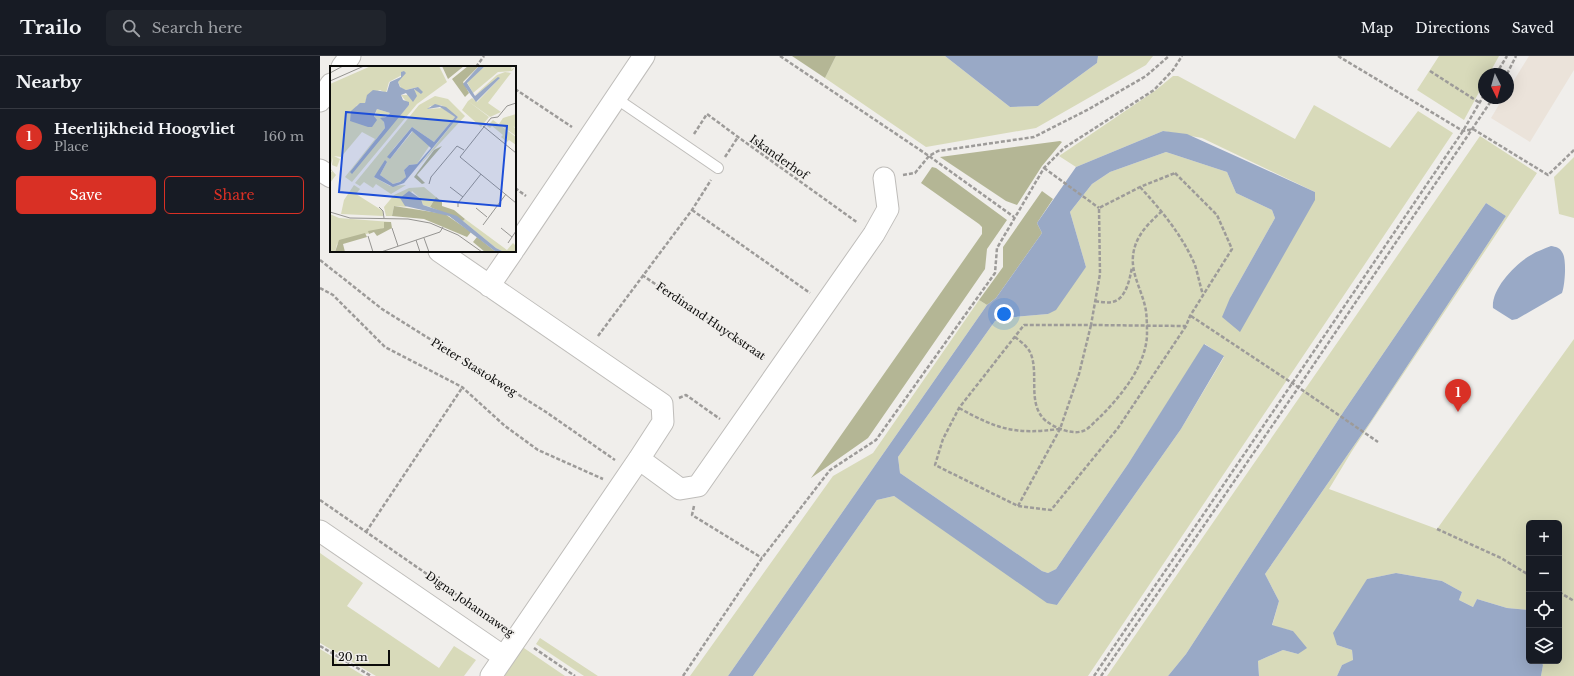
<!DOCTYPE html>
<meta charset="utf-8">
<style>
:root{--surface:#171b24;--page:#20242c;--text:#f1f3f6;--muted:#9ea1a6;--line:#363941;--accent:#d93025}
body{margin:0;font-family:"Libre Baskerville",serif;background:var(--page);color:var(--text)}
.controls{position:absolute;right:12px;bottom:12px;display:grid;overflow:hidden;border-radius:6px;box-shadow:0 4px 16px #0002}
.controls button{width:36px;height:36px;display:grid;place-items:center;padding:0;border:0;border-bottom:1px solid var(--line);background:var(--surface);color:var(--text);font:20px sans-serif}
.compass{position:absolute;left:1158px;top:12px;width:36px;height:36px;border-radius:50%;background:var(--surface);box-shadow:0 4px 16px #0002;rotate:175deg}
.scale{position:absolute;left:12px;bottom:10px;width:58px;box-sizing:border-box;padding-left:4px;border:2px solid #0c0c0b;border-top:0;font-size:11px;line-height:14px;white-space:nowrap;color:#0c0c0b;-webkit-text-stroke:3px #f0eeeb;paint-order:stroke}
.you{position:absolute;left:684px;top:258px;width:14px;height:14px;margin:-10px;border:3px solid #fff;border-radius:50%;background:#1a73e8;box-shadow:0 0 0 6px #1a73e833}
.badge{display:grid;place-items:center;width:26px;height:26px;border-radius:50%;background:var(--accent);color:#fff;font-size:13px;font-weight:700}
.pin{position:absolute;translate:-50% -33px;filter:drop-shadow(0 1px 2px #0008)}
.pin::after{content:'';position:absolute;top:21px;width:14px;height:12px;background:inherit;clip-path:polygon(0 0,100% 0,50% 100%)}
.list{margin:0;padding:0;list-style:none}
h2{display:flex;justify-content:space-between;align-items:center;height:52px;margin:0;padding:0 16px;font-size:17px}
h2 small{font-size:13px;font-weight:400;color:var(--muted)}
.list li{display:grid;grid-template-columns:26px 1fr auto;gap:12px;align-items:center;box-sizing:border-box;height:56px;padding:0 16px;border-top:1px solid var(--line)}
.list b{display:block;font-size:15px;white-space:nowrap}
.list p{margin:0;font-size:13px;white-space:nowrap;color:var(--muted)}
.list em{font-size:13px;font-style:normal;color:var(--muted)}
.actions{display:flex;gap:8px;padding:12px 16px}
.actions a{flex:1;padding:9px 0;border:1px solid var(--accent);border-radius:6px;text-align:center;font-size:14px;color:var(--accent)}
.actions .main{background:var(--accent);color:#fff}
.icon{flex:none;width:22px;height:22px;fill:none;stroke:currentColor;stroke-width:2;stroke-linecap:round;stroke-linejoin:round}
.map{position:relative;flex:none;width:1254px;height:620px;overflow:hidden}
header{display:flex;align-items:center;gap:24px;box-sizing:border-box;height:56px;padding:0 20px;background:var(--surface);border-bottom:1px solid var(--line)}
header strong{font-size:19px}
nav{display:flex;gap:22px;margin-inline-start:auto;font-size:14px}
.search{width:280px;height:36px;background:var(--page);display:flex;align-items:center;gap:10px;box-sizing:border-box;padding:0 14px;border-radius:6px;color:var(--muted);font-size:15px}
main{display:flex}
aside{flex:1;background:var(--surface)}
.map>svg:first-child{display:block}
.built{fill:#ebe3da}
.green{fill:#d8daba}
.forest{fill:#b4b695}
.water{fill:#99a9c6}
.lines{fill:none;stroke-linecap:round;stroke-linejoin:round}
.service-casing{stroke:#bfbdba;stroke-width:12}
.minor-casing{stroke:#bfbdba;stroke-width:23}
.path{stroke:#9d9b99;stroke-width:2.5;stroke-dasharray:4 2;stroke-linecap:butt}
.service{stroke:#fff;stroke-width:10}
.minor{stroke:#fff;stroke-width:21}
.labels{text-anchor:middle;dominant-baseline:central;stroke-width:3.5;stroke-linejoin:round;paint-order:stroke}
.street-label{font-size:11px;fill:#0c0c0b;stroke:#f0eeeb}
.inset-road{fill:none;stroke:#959491;stroke-width:1}
.view{fill:#1d4ed8;fill-opacity:0.15;stroke:#1d4ed8;stroke-width:2}
.inset-edge{fill:none;stroke:#0c0c0b;stroke-width:2}
</style>
<header>
<strong>Trailo</strong>
<div class="search"><svg class="icon" aria-label="search" viewBox="0 0 24 24"><circle cx="10" cy="10" r="6"/><path d="M15 15l6 6"/></svg>Search here</div>
<nav><a>Map</a><a>Directions</a><a>Saved</a></nav>
</header>
<main>
<aside>
<h2>Nearby<small></small></h2>
<ul class="list">
<li><span class="badge">1</span><div><b>Heerlijkheid Hoogvliet</b><p>Place</p></div><em>160 m</em></li>
</ul>
<div class="actions"><a class="main">Save</a><a>Share</a></div>
</aside>
<div class="map">
<svg width="1254" height="620" viewBox="0 0 1254 620">
<rect width="100%" height="100%" fill="#f0eeeb"/>
<path class="built" d="M1209,0H1254V14L1210,86L1171,62L1183,42H1188V34Z"/>
<path class="green" d="M516,0H625L690,51L718,50L777,7L778,0H833L826,9L716,72L606,91L505,22Z
M1119,0H1179L1169,18H1164V27L1144,64L1097,34Z
M853,20H858L975,83L994,49L1070,92L1098,55L1133,77L768,620H433L557,444L574,440L737,549L861,373L904,301L885,288L808,408L736,513L728,517L722,515L580,417L578,401L675,265L683,262L728,258L766,211L750,156L772,128L790,116L846,96L907,116L916,137L952,154L955,162L910,242L995,136L882,82L843,75L756,111L739,100L836,34Z
M1160,80L1217,117L1032,395L1009,433L1117,473L1254,283V620H1221L1223,609L1221,605H1239V467H1209V554L1187,552L1157,543L1153,551L1139,544L1142,536L1122,525L1076,517L1047,523L1017,589L1032,594L1033,605L1022,609L1017,620H939L938,605L963,594L978,598L973,575L952,570L959,545L945,518L1051,365L1186,160L1166,147L1024,355L866,598L848,620H787Z
M1254,101V162L1239,158L1234,121Z
M659,244L667,249L408,620H370L513,420L553,397Z
M0,497L43,527L27,550L119,612L134,590L156,604L144,620H56L0,587Z
M220,582L278,620H264L216,588Z
M201,590L245,620H180Z
M0,593L44,620H0Z"/>
<path class="forest" d="M472,0H516L505,22Z
M740,85L742,86L722,110L697,149L686,145L620,101Z
M612,111L616,112L687,164L667,193L665,213L548,382L491,422L662,178V171L659,168L601,127Z
M722,135L733,143L717,167L722,177L676,242L667,249L659,244L683,211V191Z"/>
<path class="water" d="M625,0H778L777,7L718,50L690,51Z
M843,75L867,78L995,136V144L920,276L902,261L910,242L955,162L952,154L916,137L907,116L846,96L790,116L772,128L750,156L766,211L736,254L728,258L683,262L675,265L578,401L580,417L722,515L728,517L736,513L808,408L884,288L904,300L861,373L737,549L727,547L574,440L557,444L433,620H408L667,249L676,242L722,177L717,167L756,111Z
M1166,147L1186,160L1051,365L945,518L959,545L952,569L973,575L987,592L978,598L963,594L938,605L939,620H848L866,598L1024,355Z
M1231,190C1236,191 1239,191 1242,196C1247,202 1245,229 1242,237L1197,263L1192,264L1173,252C1171,233 1195,208 1211,199C1217,195 1224,193 1231,190Z
M1076,517L1122,525L1142,536L1139,544L1153,551L1157,543L1187,552L1209,554V605H1221L1223,609L1221,620H1017L1022,609L1033,604L1032,594L1017,589L1013,577L1047,523Z"/>
<g class="lines">
<g class="service-casing">
<path id="service" d="M297,43L398,112"/>
</g>
<g class="minor-casing">
<path id="minor" d="M22,11L30,0
M0,45L11,28
M0,114L11,121
M195,192L324,0
M119,195L342,348L343,366L319,403L171,620
M169,230L193,195
M319,403L360,433L378,430L554,178L568,153L564,122
M0,475L184,601"/>
</g>
<path class="path" d="M460,0L609,100L694,161
M1018,0L1143,75L1153,73L1228,119L1254,94
M156,11L164,0
M1110,15L1160,47
M1176,18L1187,0
M1187,18L1196,0
M195,33L252,71
M374,78L387,58L418,81L538,167
M405,101L418,81
M724,112L779,152
M855,117L897,159L912,193L870,260L866,270L798,372L731,454L698,450L615,409L623,383L639,352L704,269H771L780,218L779,152L820,131Z
M583,119L595,117L609,100L618,95L714,81L769,53L826,20L849,0
M820,131C842,155 862,179 875,209C878,219 880,229 883,239
M195,132L206,140
M372,154L490,237
M0,204L62,253L226,356L295,404
M322,219L445,302
M0,232L13,239L65,291L142,331L185,370L218,394L283,423
M775,245C781,246 787,247 792,246C806,244 810,222 812,211
M871,260L972,327L1058,386
M278,280L372,154L391,124
M695,281C700,285 707,290 710,296C720,317 706,348 726,365C735,372 752,379 763,375C769,373 774,366 779,362C801,340 825,311 827,280C827,272 827,263 826,255C823,236 811,219 813,200C815,180 828,168 842,155
M359,342L366,339L400,363
M639,352C677,373 695,379 739,373
M0,444L182,570
M374,450L372,459L442,502
M698,450L740,373L759,318L771,269L866,270
M1117,473L1181,502L1209,519
M46,476L142,332
M1239,536L1254,545
M0,590L51,620
M214,592L255,620
M363,620L442,502L510,414L556,384L675,217L677,192L724,112L744,92L834,34L853,14L862,0
M774,620L1143,75L1164,39
M781,620L978,332L1173,42"/>
<use href="#service" class="service"/>
<use href="#minor" class="minor"/>
</g>
<g class="labels">
<g class="street-label">
<text transform="translate(459 101) rotate(35)">Iskanderhof</text>
<text transform="translate(391 265) rotate(34)">Ferdinand Huyckstraat</text>
<text transform="translate(154 311) rotate(32)">Pieter Stastokweg</text>
<text transform="translate(150 548) rotate(35)">Digna Johannaweg</text>
</g>
</g>
<g transform="translate(10 10)">
<rect width="186" height="186" fill="#f0eeeb"/>
<path d="M41,0H109L117,16L87,38L22,116L15,111L45,73L32,66L11,91L4,90L10,93L7,101L2,99L3,91L0,102L6,109L0,117V106H2L0,103V18ZM72,9L68,16L71,22L76,24L88,21L90,27L86,23L77,29H71L79,39L20,106L55,62L53,52L60,47L47,43L44,52L27,57L20,54L27,39L35,37L37,31L42,27L50,24L56,27L59,16ZM155,0H182L181,4L186,0L182,5L168,6L143,27L137,16ZM175,6L181,7L158,37L171,46L160,51L138,35L142,32L147,36L170,12L144,30L167,9ZM105,30L118,33L135,50L88,101L128,51L111,39L100,40L98,43L112,42L125,51L104,76L82,61L64,82L58,91L60,93L83,65L100,79L87,98L79,99L74,104L76,111L72,115L63,118L50,109L57,96L44,111L60,120L76,119L61,128L46,118L43,122L34,116L30,120L25,117L89,39ZM138,35L159,51L151,61L132,44ZM186,48V62L183,60L186,63V70L169,58L173,52ZM163,54L186,71V79L179,74L177,76L171,71L173,69L162,60L160,62L157,60ZM24,119L30,123L26,128L53,145V150L11,148L14,134ZM94,121L106,131L100,141L93,139L91,133L82,125L75,140L78,141L64,140L62,150H56L54,141L64,129L79,122ZM0,148L9,152L61,156H54V162L7,178L5,186H0ZM135,153L177,184L183,177L186,180V186H174L166,182L133,155Z" fill="#d8daba" fill-rule="evenodd"/>
<path d="M112,0H134L118,13ZM138,0H149L133,16L139,27L135,31L122,13ZM112,80L87,109L95,117L92,118L84,111L104,84ZM106,131L112,136V140L124,144L135,153L133,155L100,141ZM64,140L115,148L141,166L137,171L94,153L62,150ZM54,156H61L62,162L47,170L44,166L39,168L38,165L54,162ZM35,167L37,171L13,178L15,186H5L9,174ZM147,171L166,186H155L143,176Z" fill="#b4b695"/>
<path d="M149,0H155L137,17L145,30L168,11L170,12L146,36L133,18ZM74,5L76,7L68,16L70,21L76,24L88,21L93,26L91,28L84,23L87,30L83,36L76,27L71,29L73,34L79,36V39L22,108L20,106L55,62L54,56L50,52L56,51L60,47L47,43L44,50L47,54L42,61H38L20,55L21,45L30,37H35L37,29L43,24L57,26L60,16L71,11V6ZM105,38L116,41L128,51L74,117L63,121L44,111L55,94L57,96L50,109L63,118L70,116L76,111L74,104L79,99L87,98L101,82L82,65L60,93L57,91L82,61L104,76L125,51L110,41L97,43ZM79,125L91,133L93,139L127,150L166,182L174,186H166L119,150L75,140L70,132Z" fill="#99a9c6"/>
<path class="inset-road" d="M0,7L13,0M0,15L34,0M186,37L177,40L168,51L161,52L130,91L186,137M153,60L186,87M99,118L101,111L127,80L134,84M120,121L133,131M49,141L53,145L54,152M128,141V137L151,108M146,142L157,151M0,146L20,152L78,153L100,157L128,169L152,186M153,159L176,128M62,162L68,180M171,162L182,171M38,170L43,186M94,172L99,186M86,174L90,186M178,177L186,165M51,186L110,166L113,161"/>
<path class="view" d="M16,46L177,60L170,140L9,126Z"/>
<rect width="186" height="186" class="inset-edge"/>
</g>
</svg>
<div class="controls">
<button>+</button>
<button>−</button>
<button><svg class="icon" aria-label="locate" viewBox="0 0 24 24"><circle cx="12" cy="12" r="6"/><path d="M12 2v4M12 18v4M2 12h4M18 12h4"/></svg></button>
<button><svg class="icon" aria-label="layers" viewBox="0 0 24 24"><path d="M12 4l9 5-9 5-9-5zM3 14l9 5 9-5"/></svg></button>
</div>
<svg class="compass" viewBox="-18 -18 36 36"><path d="M0-13l5 13h-10z" fill="#e53935"/><path d="M0 13l5-13h-10z" fill="#9ea1a6"/></svg>
<div class="scale">20 m</div>
<div class="you"></div>
<div class="pin badge" style="left:1138px;top:356px">1</div>
</div>
</main>
